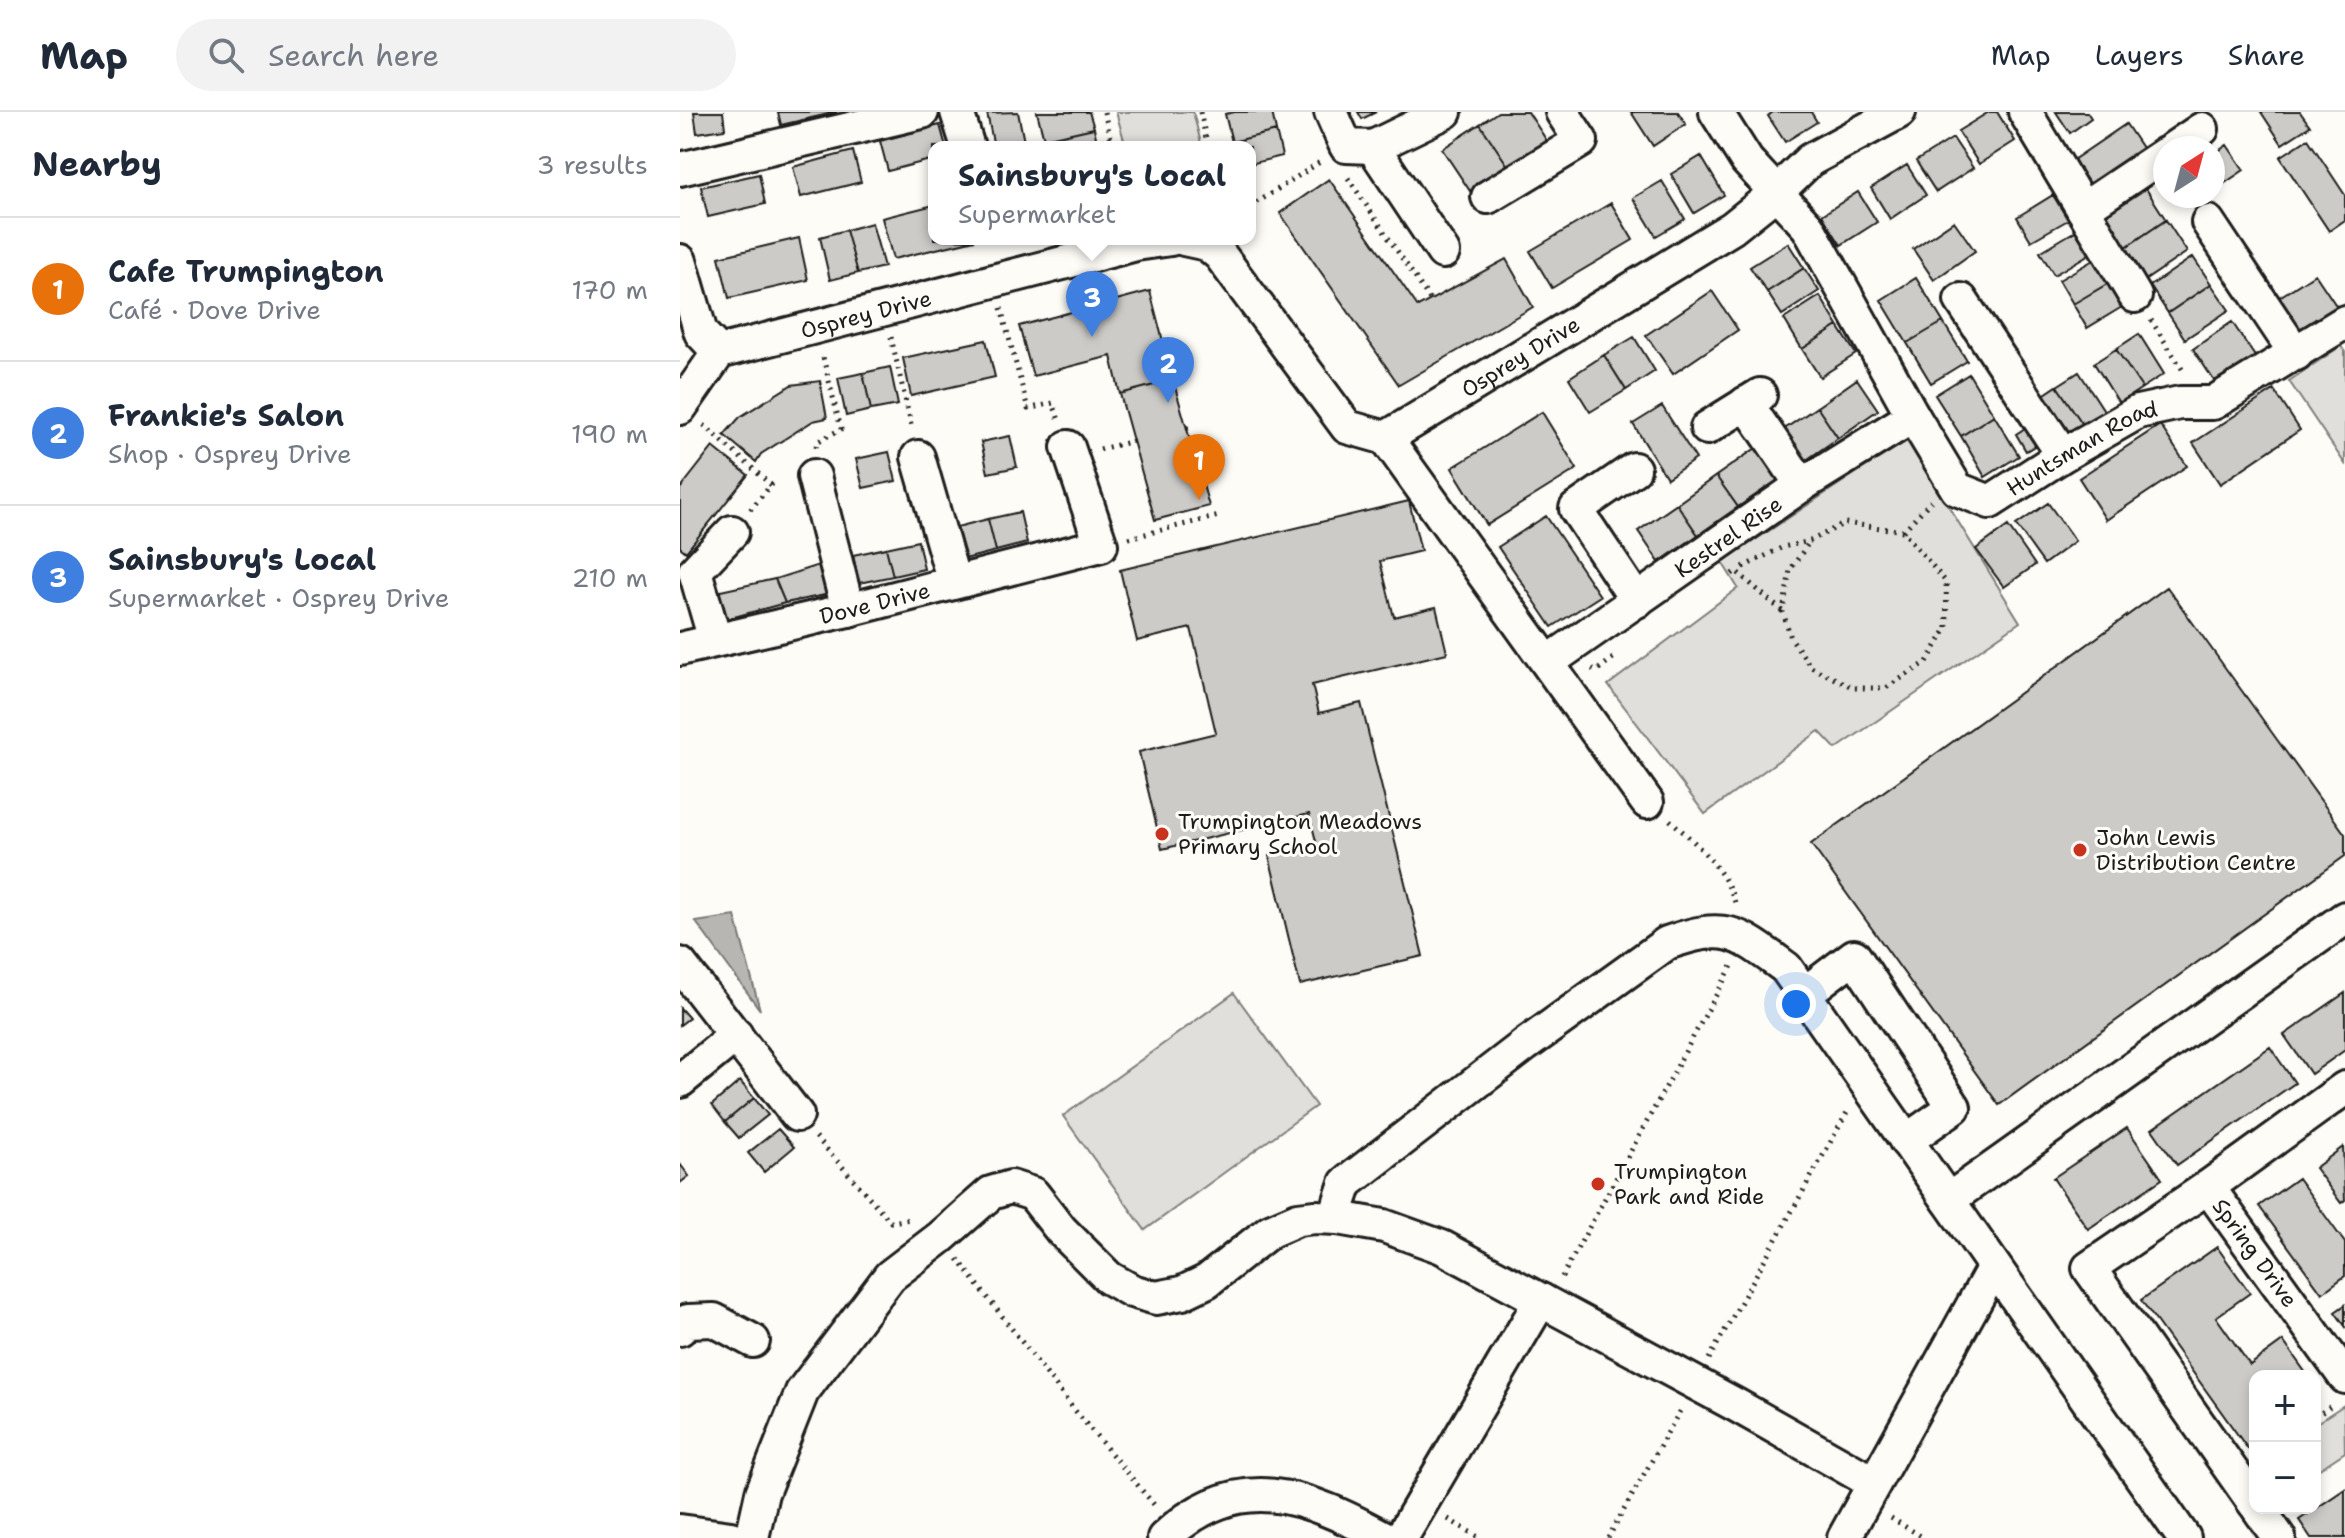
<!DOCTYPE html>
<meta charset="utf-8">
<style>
:root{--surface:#fff;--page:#f2f2f3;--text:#1f2937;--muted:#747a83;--line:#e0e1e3;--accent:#ea580c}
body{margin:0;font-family:"Shantell Sans",sans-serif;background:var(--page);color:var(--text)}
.controls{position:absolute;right:24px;bottom:24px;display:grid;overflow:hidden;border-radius:16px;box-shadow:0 4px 12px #0003}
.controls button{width:72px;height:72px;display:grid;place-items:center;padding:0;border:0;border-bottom:2px solid var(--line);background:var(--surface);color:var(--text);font:40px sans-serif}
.compass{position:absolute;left:1473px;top:24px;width:72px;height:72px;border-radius:50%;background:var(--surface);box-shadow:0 4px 12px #0003;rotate:36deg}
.you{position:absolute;left:1116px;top:892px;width:28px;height:28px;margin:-20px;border:6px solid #fff;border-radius:50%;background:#1a73e8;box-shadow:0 0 0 12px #1a73e833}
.badge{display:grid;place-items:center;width:52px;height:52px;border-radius:50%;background:var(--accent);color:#fff;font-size:26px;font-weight:700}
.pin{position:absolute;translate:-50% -66px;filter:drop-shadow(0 2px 4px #0008)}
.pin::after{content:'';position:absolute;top:42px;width:28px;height:24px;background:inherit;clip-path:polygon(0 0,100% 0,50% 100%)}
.popup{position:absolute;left:248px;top:29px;width:328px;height:104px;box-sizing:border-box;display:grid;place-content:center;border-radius:16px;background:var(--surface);filter:drop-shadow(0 2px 6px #0005);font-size:26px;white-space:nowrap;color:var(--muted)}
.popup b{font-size:30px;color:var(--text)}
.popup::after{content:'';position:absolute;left:50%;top:100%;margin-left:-16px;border:16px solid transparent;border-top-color:var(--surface)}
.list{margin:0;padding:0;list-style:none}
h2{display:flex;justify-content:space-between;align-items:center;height:104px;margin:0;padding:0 32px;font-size:34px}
h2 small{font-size:26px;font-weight:400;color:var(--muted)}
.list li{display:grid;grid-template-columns:52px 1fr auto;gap:24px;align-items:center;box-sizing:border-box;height:144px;padding:0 32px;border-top:2px solid var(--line)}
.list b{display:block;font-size:30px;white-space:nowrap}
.list p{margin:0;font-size:26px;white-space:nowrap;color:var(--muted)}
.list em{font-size:26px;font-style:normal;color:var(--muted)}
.icon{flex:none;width:44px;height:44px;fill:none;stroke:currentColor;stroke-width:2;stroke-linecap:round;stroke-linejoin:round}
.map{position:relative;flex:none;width:1665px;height:1426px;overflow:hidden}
header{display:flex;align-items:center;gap:48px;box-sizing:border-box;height:112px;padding:0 40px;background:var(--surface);border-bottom:2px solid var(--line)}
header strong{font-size:38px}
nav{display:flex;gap:44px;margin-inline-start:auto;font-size:28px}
.search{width:560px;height:72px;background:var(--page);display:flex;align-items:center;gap:20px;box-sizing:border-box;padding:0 28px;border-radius:44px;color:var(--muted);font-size:30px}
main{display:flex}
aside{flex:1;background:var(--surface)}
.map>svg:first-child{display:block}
.green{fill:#e0dfdb;stroke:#7e7e7c;stroke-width:2}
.water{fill:#b7b6b2;stroke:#797876;stroke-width:2}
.building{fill:#cccbc8;stroke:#1c1c1c;stroke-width:2}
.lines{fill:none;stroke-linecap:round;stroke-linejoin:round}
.minor-casing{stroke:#1c1c1c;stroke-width:38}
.path{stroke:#1c1c1c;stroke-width:5;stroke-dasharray:2 6;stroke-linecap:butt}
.minor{stroke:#fdfcf7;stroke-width:32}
.poi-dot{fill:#c8321e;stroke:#fdfcf7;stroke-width:3}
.labels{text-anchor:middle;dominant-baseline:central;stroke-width:6;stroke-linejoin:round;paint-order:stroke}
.street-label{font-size:22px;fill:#1c1c1c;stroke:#fdfcf7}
.poi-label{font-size:22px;fill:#1c1c1c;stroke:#fdfcf7;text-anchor:start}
</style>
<header>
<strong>Map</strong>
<div class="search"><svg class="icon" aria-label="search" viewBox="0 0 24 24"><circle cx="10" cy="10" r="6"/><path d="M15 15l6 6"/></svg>Search here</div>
<nav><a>Map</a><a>Layers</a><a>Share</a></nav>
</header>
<main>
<aside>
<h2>Nearby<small>3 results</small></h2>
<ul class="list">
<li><span class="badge" style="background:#e8710a">1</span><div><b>Cafe Trumpington</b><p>Café · Dove Drive</p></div><em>170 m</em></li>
<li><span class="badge" style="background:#3f7fe0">2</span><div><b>Frankie's Salon</b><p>Shop · Osprey Drive</p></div><em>190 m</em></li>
<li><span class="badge" style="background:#3f7fe0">3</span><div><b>Sainsbury's Local</b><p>Supermarket · Osprey Drive</p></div><em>210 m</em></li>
</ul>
</aside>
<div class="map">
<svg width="1665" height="1426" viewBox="0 0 1665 1426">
<rect width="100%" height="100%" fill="#fdfcf7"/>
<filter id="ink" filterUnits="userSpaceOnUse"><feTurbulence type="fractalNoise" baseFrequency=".0125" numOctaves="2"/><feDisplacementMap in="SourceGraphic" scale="16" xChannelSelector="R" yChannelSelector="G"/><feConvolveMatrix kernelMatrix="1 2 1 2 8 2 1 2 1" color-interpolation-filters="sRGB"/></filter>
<g filter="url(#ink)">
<path class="green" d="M436,0H513L522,35H446Z
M1661,234L1665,240V352L1609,269Z
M1227,327L1340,510L1156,637L1139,619L1025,702L928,573L1058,476L1042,450Z
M554,881L636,994L465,1118L383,1004Z
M1664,1293L1665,1340L1635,1360V1312Z"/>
<path class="water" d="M55,804L80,898L16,810Z"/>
<path class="building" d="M14,0H43L45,17L17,21Z
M98,0H157L101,13Z
M338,0L345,35H314L307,1Z
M357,0H409L414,16L364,27Z
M555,0H592L596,19L552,30L545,2Z
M678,0H696L682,7Z
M818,0H848L867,29L828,54L800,12Z
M951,0H998L1006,12L973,34Z
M1093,0H1131L1137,10L1105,30L1088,4Z
M1309,0H1317L1335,29L1299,52L1278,19Z
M1376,0H1407L1411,6L1390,21Z
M1581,0H1620L1630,14L1602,32Z
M800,12L828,54L790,79L762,37Z
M1446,12L1464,39L1411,74L1393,48Z
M260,13L266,35H254V47L208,59L200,29Z
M414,16L418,35H366L364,27Z
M596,19L602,44L570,52V35H553L552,30Z
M1273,26L1293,56L1256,80L1236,49Z
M1628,27L1665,83V108L1649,119L1600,45Z
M1547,33L1564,58L1533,79V43Z
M173,39L181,70L121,85L113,55Z
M1021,44L1044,83L1014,101L991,62Z
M1227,53L1246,83L1210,107L1191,76Z
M79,62L85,92L28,105L21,75Z
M649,67L738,195L826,147L853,195L719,273L600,101Z
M982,69L1005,107L976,124L953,86Z
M1465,75L1486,108L1443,137L1421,104Z
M1178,80L1197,110L1161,133L1142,103Z
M1373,83L1388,108L1351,129L1337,105Z
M931,91L953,128L872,176L850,139Z
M254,93V127L295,128L213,147L202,106Z
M1486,108L1507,140L1464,169L1443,137Z
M1274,109L1295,139L1254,168L1233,137Z
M192,111L204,155L178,161L166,118Z
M166,118L178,161L150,168L140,125Z
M1397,118L1411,141L1374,163L1360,140Z
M119,126L128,168L49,186L39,145Z
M1108,131L1124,156L1087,180L1070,155Z
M1513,145L1531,172L1488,201L1470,174Z
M1415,147L1429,171L1393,192L1379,168Z
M1124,156L1139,179L1102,203L1087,180Z
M1635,162L1657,195L1620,219L1598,186Z
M1236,166L1263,210L1227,231L1201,188Z
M1429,171L1442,195L1407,216L1393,192Z
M1531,172L1549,198L1505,227L1488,201Z
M470,179L493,268L440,282L431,244L353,264L339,214Z
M1032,179L1058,218L993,262L966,223Z
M1140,184L1158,214L1122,237L1104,207Z
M1263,210L1287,249L1251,271L1227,231Z
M1552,210L1576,246L1537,273L1513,237Z
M1158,214L1176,242L1140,265L1122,237Z
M1459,222L1484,262L1462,276L1436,237Z
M954,225L975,259L946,278L924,243Z
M306,228L315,265L231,284L223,246Z
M1436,237L1462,276L1439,291L1414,251Z
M924,243L946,278L910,300L889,266Z
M210,255L218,293L191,298L183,261Z
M1399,260L1425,300L1404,314L1377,274Z
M183,261L191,298L166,304L158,266Z
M1289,262L1314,303L1281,324L1255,283Z
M1177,267L1198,298L1158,326L1137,295Z
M493,268L529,394L475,408L440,282Z
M140,269L147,306L133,309L81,342L76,350L44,323L60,305L111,273Z
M1377,274L1404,314L1382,329L1356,288Z
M1594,278L1620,318L1540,372L1513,331Z
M982,294L1016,347L987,366L953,312Z
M1137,295L1158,326L1122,351L1100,320Z
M862,300L897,357L807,413L772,356Z
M1314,303L1339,344L1305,365L1281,324Z
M1350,313L1361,330L1346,339L1336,322Z
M1480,313L1507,354L1426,408L1399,366Z
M330,324L337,355L308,361L301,330Z
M33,335L68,363L6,440L0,435V377Z
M1076,336L1098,368L1058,395L1036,364Z
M209,340L216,369L183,376L176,347Z
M1036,364L1058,395L1018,423L997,392Z
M729,389L741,439L700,449L714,505L756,495L767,541L632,573L639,601L681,591L743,844L620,873L589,744L637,733L629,702L482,737L459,640L536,621L511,516L457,529L440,458Z
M1368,391L1395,429L1364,452L1336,413Z
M997,392L1018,423L979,450L958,419Z
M340,400L347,431L316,439L308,407Z
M866,404L920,484L872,515L818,435Z
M308,407L316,439L285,447L277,415Z
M1328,414L1355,453L1324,475L1296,437Z
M238,429L244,457L213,464L206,436Z
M206,436L213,464L179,471L173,443Z
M145,451L155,481L105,491L95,467Z
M95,467L105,491L43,508L36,480Z
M1487,475L1665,722V744L1319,993L1131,732Z
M1665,881V938L1631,962L1604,923Z
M0,896L9,906L0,913Z
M1590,935L1615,971L1497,1053L1472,1017Z
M60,969L74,986L45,1010L32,993Z
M74,986L88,1003L59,1026L45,1010Z
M1447,1016L1482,1067L1408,1117L1373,1066Z
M98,1017L114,1035L84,1060L68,1041Z
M1663,1035L1665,1088L1661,1091L1635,1056Z
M0,1052L9,1064L0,1071Z
M1618,1066L1665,1131V1164L1642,1181L1579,1094Z
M1537,1135L1570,1181L1536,1205L1570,1253L1603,1229L1628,1264H1575V1331L1568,1337L1461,1188Z
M1665,1193V1214L1655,1200Z
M1665,1377V1426H1631L1619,1408Z"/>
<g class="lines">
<g class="minor-casing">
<g id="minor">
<path d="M277,0L288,35"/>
<path d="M651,0L666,34L693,35L765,0"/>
<path id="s1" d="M1036,0L1067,49L1128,115L1233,304L1277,377L1310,390L1383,343L1458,300L1500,291H1533L1665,210"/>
<path d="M1345,0L1455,184"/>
<path d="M693,35L763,140"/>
<path d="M1494,36L1522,17"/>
<path d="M0,57L242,0"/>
<path d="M808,85L901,29L882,0"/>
<path d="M1403,97L1485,42"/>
<path d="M1528,110L1616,242"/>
<path id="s2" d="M504,127L527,132L540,143L667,315L706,326L1052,116L1097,80L1130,48L1219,0"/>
<path d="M0,149L21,221L39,240"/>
<path d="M1281,188L1383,343"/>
<path d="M1066,291L1122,373"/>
<path id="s3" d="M0,296L39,240L456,132L491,127"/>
<path d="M1027,316L1080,283"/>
<path d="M706,326L967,690"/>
<path d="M238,345L274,470"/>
<path d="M954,357L896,397L957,489"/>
<path d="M134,364L168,498"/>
<path d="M35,528L15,459L52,420"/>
<path id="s4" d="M0,537L168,498L421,433L388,335"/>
<path id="s5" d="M869,552L881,541L1122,373L1233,304"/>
<path d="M0,852L117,1003"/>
<path d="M1124,882L1174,844L1274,995L1226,1029"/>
<path d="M0,969L56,923"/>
<path id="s6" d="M1665,976L1528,1075L1665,1265"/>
<path d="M1528,1075L1409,1156L1575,1392"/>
<path d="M1268,1088L1665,806"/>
<path d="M658,1106L660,1089L666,1071L845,933L987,831C1047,810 1057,820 1106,856L1504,1426"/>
<path d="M0,1217L8,1209L34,1208L73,1229"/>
<path d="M1578,1396L1599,1426"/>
<path d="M0,1419L51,1426"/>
<path d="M72,1426L82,1381L122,1280L210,1164L261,1125L311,1081L331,1075L353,1082L381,1118L429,1166L452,1179L476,1186L502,1181L527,1169L590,1119L618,1107L635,1105L658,1106L704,1114L762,1135L1056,1293L1194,1371"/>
<path d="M484,1426C558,1356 626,1383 705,1426"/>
<path d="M721,1426L861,1188"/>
<path d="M1164,1426L1314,1155"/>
</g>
</g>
<path class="path" d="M424,0L433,35
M520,0L528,35
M668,66L751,189
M570,95L640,50
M321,196L348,297L373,291L379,308
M1471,208L1504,260
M211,225L232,317
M24,313L91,373L70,398
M507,316L513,315
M136,335L137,330L161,317L143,245
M420,337L454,329
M1223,419L1251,389
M449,426L539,404
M1063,455L1103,435L1130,429L1165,411L1223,419L1266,470L1267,515L1247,550L1206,576H1174L1131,555L1111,526L1103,500L1110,458L1130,429
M1052,462L1056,459L1102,499
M912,557L916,559L936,544
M990,708C1016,731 1047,759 1056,794
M136,1025L211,1110L231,1107
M278,1147L392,1295L476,1395
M882,1165L1052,854
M1029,1247L1169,997
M1635,1305L1654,1292
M1211,1406L1244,1426
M768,1407L800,1426
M928,1426L1001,1297"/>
<use href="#minor" class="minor"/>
</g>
</g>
<g class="poi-dot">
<circle cx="482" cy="722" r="8"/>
<circle cx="1400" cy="738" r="8"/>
<circle cx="918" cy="1072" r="8"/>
</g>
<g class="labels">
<g class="street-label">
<text stroke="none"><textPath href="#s3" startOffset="220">Osprey Drive</textPath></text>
<text stroke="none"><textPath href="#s2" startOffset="452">Osprey Drive</textPath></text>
<text stroke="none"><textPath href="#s1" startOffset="592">Huntsman Road</textPath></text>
<text stroke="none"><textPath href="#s5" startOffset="220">Kestrel Rise</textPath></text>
<text stroke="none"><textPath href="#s4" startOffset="200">Dove Drive</textPath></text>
<text stroke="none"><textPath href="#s6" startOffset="250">Spring Drive</textPath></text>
</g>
<g class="poi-label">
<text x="498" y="709">Trumpington Meadows<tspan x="498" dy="25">Primary School</tspan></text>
<text x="1416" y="725">John Lewis<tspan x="1416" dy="25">Distribution Centre</tspan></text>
<text x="934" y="1059">Trumpington<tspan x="934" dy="25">Park and Ride</tspan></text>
</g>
</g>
</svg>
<div class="controls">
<button>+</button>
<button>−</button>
</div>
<svg class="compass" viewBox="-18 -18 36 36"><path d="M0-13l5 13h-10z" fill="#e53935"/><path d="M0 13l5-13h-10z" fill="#747a83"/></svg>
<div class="you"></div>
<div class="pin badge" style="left:519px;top:388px;background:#e8710a">1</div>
<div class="pin badge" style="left:488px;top:291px;background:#3f7fe0">2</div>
<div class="pin badge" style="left:412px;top:225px;background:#3f7fe0">3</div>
<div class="popup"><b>Sainsbury's Local</b>Supermarket</div>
</div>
</main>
